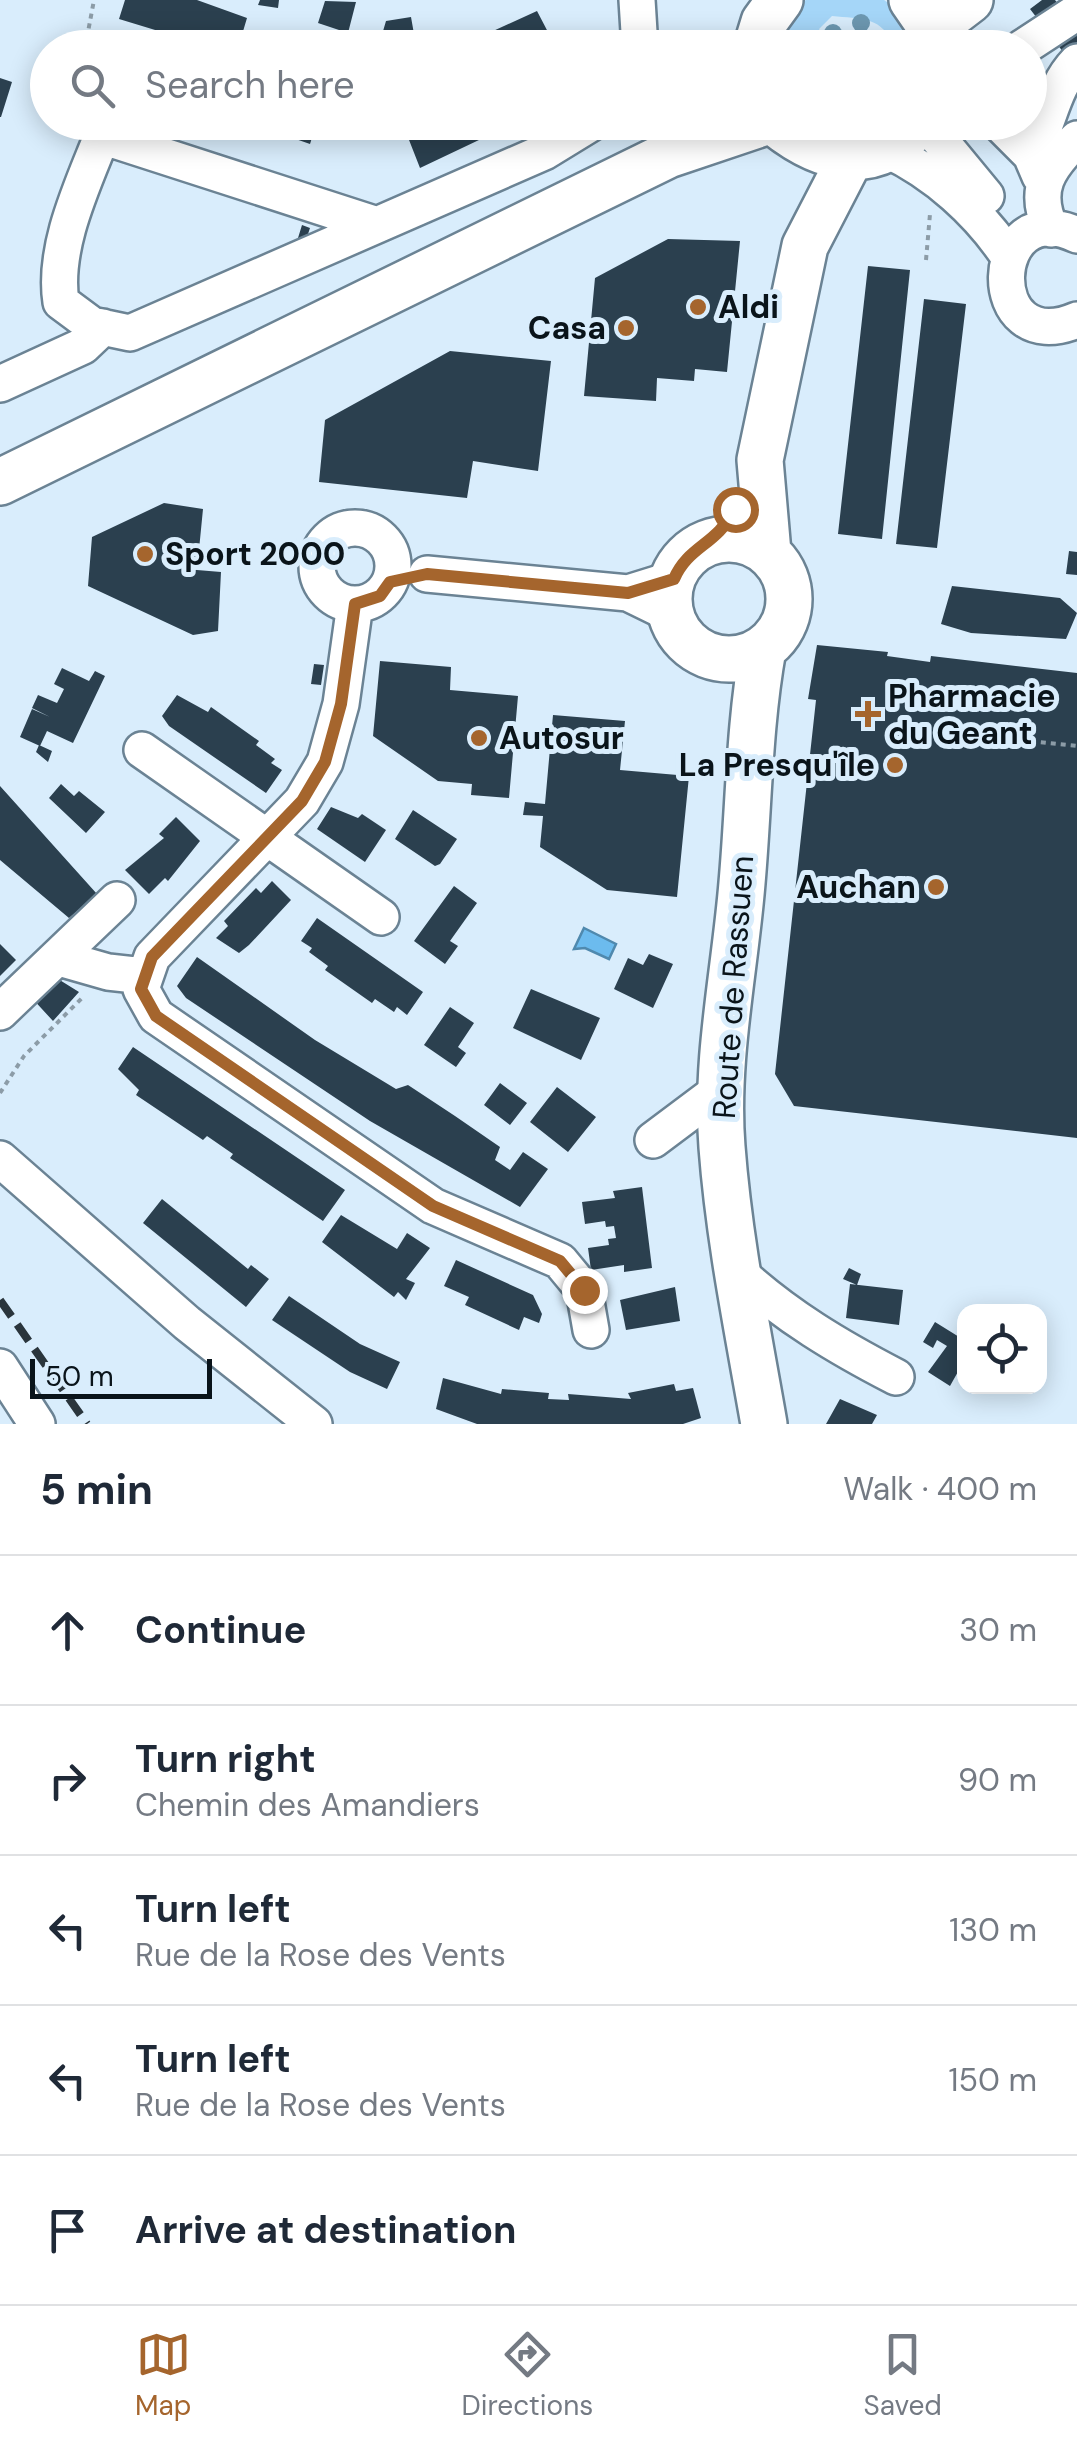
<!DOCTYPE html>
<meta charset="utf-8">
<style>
:root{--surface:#fff;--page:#f6f6f7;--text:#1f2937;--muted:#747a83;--line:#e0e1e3;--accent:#a5652d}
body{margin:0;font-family:"DM Sans",sans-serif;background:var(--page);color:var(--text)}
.controls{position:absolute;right:30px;bottom:30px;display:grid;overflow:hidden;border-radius:20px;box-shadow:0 5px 25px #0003}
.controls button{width:90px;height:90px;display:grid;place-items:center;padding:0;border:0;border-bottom:2px solid var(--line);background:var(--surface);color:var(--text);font:50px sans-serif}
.scale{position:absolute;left:30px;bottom:25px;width:182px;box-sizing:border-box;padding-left:10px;border:5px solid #0a141a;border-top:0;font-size:28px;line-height:35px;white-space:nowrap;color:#0a141a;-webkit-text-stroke:8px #d9edfc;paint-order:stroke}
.stop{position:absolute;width:30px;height:30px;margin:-22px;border:8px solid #a5652d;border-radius:50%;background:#fff}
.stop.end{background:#a5652d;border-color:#fff;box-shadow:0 2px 10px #0008}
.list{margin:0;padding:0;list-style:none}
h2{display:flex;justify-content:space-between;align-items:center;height:130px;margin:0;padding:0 40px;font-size:42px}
h2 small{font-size:32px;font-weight:400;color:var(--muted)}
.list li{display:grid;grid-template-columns:65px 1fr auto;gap:30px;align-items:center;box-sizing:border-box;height:150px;padding:0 40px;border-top:2px solid var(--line)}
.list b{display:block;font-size:38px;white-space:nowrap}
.list p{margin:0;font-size:32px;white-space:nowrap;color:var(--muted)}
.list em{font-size:32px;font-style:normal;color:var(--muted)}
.icon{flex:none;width:55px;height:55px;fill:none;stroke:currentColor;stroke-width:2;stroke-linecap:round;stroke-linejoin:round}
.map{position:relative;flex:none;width:1077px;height:1424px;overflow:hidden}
.search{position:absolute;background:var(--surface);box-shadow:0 5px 25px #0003;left:30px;right:30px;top:30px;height:110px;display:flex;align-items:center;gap:25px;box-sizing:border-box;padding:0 35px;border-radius:55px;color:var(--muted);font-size:38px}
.sheet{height:880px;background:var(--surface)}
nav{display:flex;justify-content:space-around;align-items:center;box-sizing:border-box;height:140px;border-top:2px solid var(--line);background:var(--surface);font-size:28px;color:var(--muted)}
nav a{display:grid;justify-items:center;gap:5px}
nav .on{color:var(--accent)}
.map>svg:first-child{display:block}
.green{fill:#a5d6f8}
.water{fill:#6cbbee;stroke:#4f89ae;stroke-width:2.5}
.building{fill:#2b404f}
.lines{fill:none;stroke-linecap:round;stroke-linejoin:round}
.minor-casing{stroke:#6b8394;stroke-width:40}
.major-casing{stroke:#6b8394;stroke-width:50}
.path{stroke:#8c9ca7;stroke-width:4;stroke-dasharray:5 5;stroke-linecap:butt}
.minor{stroke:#fff;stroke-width:35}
.major{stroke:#fff;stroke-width:45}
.rail{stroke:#2a353c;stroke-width:8;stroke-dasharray:20 10;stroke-linecap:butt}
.tree{fill:#6d98b1}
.route{stroke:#a5652d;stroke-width:12}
.poi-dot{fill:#a5652d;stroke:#d9edfc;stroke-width:4}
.labels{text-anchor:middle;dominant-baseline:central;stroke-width:10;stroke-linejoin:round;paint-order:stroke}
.poi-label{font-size:32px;font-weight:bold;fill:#0a141a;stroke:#d9edfc;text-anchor:start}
.street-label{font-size:32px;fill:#0a141a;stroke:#d9edfc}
</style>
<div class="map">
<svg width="1077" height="1424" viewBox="0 0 1077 1424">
<rect width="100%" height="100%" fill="#d9edfc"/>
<path class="green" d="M806,0H884L894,7L916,42L910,47H893C884,16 860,19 832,16L819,29L828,47L773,48L794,9Z
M801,123H873V132L846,137Z"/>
<path class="water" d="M584,928L616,944L609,959L585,948L574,949Z"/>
<path class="building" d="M125,0H197L247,18L238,48H159L165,33L119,19Z
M260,0H279L278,8L258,5Z
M1042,0H1055L1077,28V70L1030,9Z
M325,1L356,2L348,33L318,23Z
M537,11L549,34L572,48H456Z
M411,17L414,34L381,38L386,21Z
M269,37L299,47V48H266Z
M0,78L12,82L1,117H0Z
M247,122H317L310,144Z
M402,122H517L420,168Z
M302,225L310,228L306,240L298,238Z
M668,239L740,241L727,372L695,369L694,381L657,378L656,401L584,396L595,278Z
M868,266L910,270L882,539L838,534Z
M924,299L966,304L937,548L896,544Z
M450,351L551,361L538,471L473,461L467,498L319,482L325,420Z
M164,503L203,509L197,570L221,572L218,631L193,635L88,586L92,537Z
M1069,551L1077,552V575L1066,574Z
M952,586L1060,598L1077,613L1066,639L971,633L941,624Z
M817,645L888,652L887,656L930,662L931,656L1077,673V1138L794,1106L775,1074L816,700L808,699Z
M380,661L451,667L450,690L518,696L509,798L471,795L472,784L438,781L373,736Z
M314,664L324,665L321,685L311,684Z
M62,668L89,681L95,671L105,676L73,743L47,731L40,746L20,737L32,709L50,717L32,708L38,695L57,703L64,689L54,684Z
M177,695L208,712L211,707L259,741L256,745L275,759L271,763L282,770L266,793L169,726L162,716Z
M553,715L625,721L620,770L689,776L677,897L607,890L540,847L543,816L523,815L525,802L545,804Z
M39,745L52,751L48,762L36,752Z
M61,784L74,796L79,791L105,812L86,833L49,798Z
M0,786L97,894L69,918L0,860Z
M331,807L358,818L362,814L386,830L365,862L317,829Z
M413,810L457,839L440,864L435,866L395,839Z
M176,817L200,841L168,881L165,878L149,894L125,870L164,838L159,834Z
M272,881L291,900L249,945L239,953L216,938L228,926L224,921L256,888L261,893Z
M454,886L477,903L450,941L458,946L445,964L414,941Z
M317,918L423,992L407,1015L397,1007L394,1012L375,999L372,1003L325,970L328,966L309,952L312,948L301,941Z
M0,944L16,960L0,976Z
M649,954L673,964L653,1008L614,989L628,958L643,965Z
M197,957L315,1040L396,1089L408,1085L455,1116L500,1147L495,1160L510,1170L523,1152L548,1169L520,1207L370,1121L186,998L177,986Z
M50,974L79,992L53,1021L30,996Z
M531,989L600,1018L581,1060L513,1028Z
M450,1007L474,1023L458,1047L466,1053L456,1067L424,1045Z
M133,1047L345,1190L323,1221L230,1158L233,1154L207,1136L203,1140L136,1095L139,1090L118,1069Z
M500,1083L527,1103L510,1125L484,1105Z
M557,1087L596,1117L568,1152L530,1122Z
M642,1187L652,1268L624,1272V1265L591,1270L588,1248L609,1245L608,1239L616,1238L614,1226L606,1227L605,1221L585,1224L582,1202L615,1198L613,1191Z
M162,1199L248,1269L251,1265L269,1279L246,1307L143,1223Z
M341,1215L397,1249L407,1233L430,1248L406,1279L415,1283L406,1300L398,1292L394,1297L322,1242Z
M456,1260L533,1295L542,1314L539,1323L524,1317L519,1330L465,1305L469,1297L444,1286Z
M849,1268L861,1274L857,1285L843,1279Z
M850,1284L903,1290L899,1325L846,1318Z
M675,1287L680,1321L626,1330L620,1300Z
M289,1296L360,1344L400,1362L387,1389L350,1372L272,1320Z
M935,1322L964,1340V1361L950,1386L928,1372L947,1346L937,1340L933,1348L923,1342Z
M443,1378L501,1394L502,1389L549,1393L548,1399L569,1400L568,1394L631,1399L628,1393L674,1384L676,1391L693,1388L701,1418L683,1424H477L436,1409Z
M840,1399L877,1415L872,1424H826Z"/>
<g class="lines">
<g class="minor-casing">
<path id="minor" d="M637,0L640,48
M1022,48L1077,12
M925,122L986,196
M998,122L1031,155L1040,176
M887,150C936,173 979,212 1009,257
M1031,155C1050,124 1051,89 1077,62
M374,224L108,138L98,146C79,193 53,251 61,302L92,325L130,333L544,152L593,122
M1051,229C1032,190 1048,167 1077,139
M1077,235C986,192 980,361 1077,320
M0,384L83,346L103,327
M317 566a38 38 0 1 1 76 0a38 38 0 1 1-76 0Z
M427,574L628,593
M355,604L341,704L325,762L302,801L152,957L141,989L156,1016L433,1206L560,1261L584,1290L591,1330
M671,614L628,593L673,579
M142,750L381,917
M59,958L108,972L144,976
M0,1012L117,900
M653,1140L721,1089
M0,1159L187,1323L314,1424
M738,1272C786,1316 838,1347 896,1377
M0,1367L37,1424"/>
</g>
<g class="major-casing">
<path id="major" d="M912,0L932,29L936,48
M932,29L970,0
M756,48L764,22L780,0
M774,122C822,161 874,175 920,122
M0,482L668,155L766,122
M669 599a60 60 0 1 1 120 0a60 60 0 1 1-120 0Z
M768,553L760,460L805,246L850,159
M763,649C749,726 749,804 742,883C735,970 715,1059 722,1147C729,1240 748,1332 764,1424"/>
</g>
<path class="path" d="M85,48L94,0
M926,260L930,214
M1011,739L1077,746
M0,1093L24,1056L83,997"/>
<use href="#minor" class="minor"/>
<use href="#major" class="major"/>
<path class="rail" d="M0,1300L87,1424"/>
</g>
<g class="tree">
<circle cx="861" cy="23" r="9"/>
<circle cx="833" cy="33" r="9"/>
</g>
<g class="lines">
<path class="route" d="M584,1290L560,1261L433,1206L156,1016L141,989L152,957L302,801L325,762L341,704L355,604L380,596L390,582L427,574L628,593L674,579C689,545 716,546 735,509"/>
</g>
<g class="poi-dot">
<circle cx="698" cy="307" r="10"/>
<circle cx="626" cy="328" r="10"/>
<circle cx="145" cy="554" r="10"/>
<path d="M863 699h10v10h10v10h-10v10h-10v-10h-10v-10h10z"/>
<circle cx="479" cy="738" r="10"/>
<circle cx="895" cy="765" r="10"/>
<circle cx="936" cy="887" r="10"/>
</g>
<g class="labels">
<g class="poi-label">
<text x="718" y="307">Aldi</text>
<text x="606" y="328" text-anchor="end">Casa</text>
<text x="165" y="554">Sport 2000</text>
<text x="888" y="696">Pharmacie<tspan x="888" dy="37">du Geant</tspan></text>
<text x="499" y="738">Autosur</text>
<text x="875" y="765" text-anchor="end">La Presqu'île</text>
<text x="916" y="887" text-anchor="end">Auchan</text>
</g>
<g class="street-label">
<text transform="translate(733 987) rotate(-86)">Route de Rassuen</text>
</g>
</g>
</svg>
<div class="controls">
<button><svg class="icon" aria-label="locate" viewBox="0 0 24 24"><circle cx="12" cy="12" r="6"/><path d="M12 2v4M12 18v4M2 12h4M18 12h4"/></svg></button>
</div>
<div class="scale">50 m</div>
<div class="stop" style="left:735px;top:509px"></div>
<div class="stop end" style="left:584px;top:1290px"></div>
<div class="search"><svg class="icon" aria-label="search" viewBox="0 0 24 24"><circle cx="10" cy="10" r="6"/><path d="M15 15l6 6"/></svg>Search here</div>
</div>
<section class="sheet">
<h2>5 min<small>Walk · 400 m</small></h2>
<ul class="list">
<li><svg class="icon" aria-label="ahead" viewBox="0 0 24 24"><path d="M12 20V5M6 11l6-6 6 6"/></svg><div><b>Continue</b></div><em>30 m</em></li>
<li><svg class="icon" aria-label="right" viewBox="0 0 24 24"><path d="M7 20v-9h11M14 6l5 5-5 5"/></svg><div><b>Turn right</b><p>Chemin des Amandiers</p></div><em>90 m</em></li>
<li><svg class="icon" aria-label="left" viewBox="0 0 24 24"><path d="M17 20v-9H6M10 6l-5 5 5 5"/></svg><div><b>Turn left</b><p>Rue de la Rose des Vents</p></div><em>130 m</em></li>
<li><svg class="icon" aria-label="left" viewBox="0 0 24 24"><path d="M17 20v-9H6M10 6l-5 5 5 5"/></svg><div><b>Turn left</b><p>Rue de la Rose des Vents</p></div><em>150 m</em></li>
<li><svg class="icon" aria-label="arrive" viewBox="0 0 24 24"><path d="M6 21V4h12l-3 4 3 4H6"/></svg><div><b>Arrive at destination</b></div></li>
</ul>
</section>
<nav>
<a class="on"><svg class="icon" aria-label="map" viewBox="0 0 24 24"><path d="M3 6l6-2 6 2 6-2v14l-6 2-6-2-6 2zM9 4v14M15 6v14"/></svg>Map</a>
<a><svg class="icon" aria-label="directions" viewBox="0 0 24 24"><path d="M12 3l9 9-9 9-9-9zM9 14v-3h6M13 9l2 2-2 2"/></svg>Directions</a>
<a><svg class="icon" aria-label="saved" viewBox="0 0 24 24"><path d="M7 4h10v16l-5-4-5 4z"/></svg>Saved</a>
</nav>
